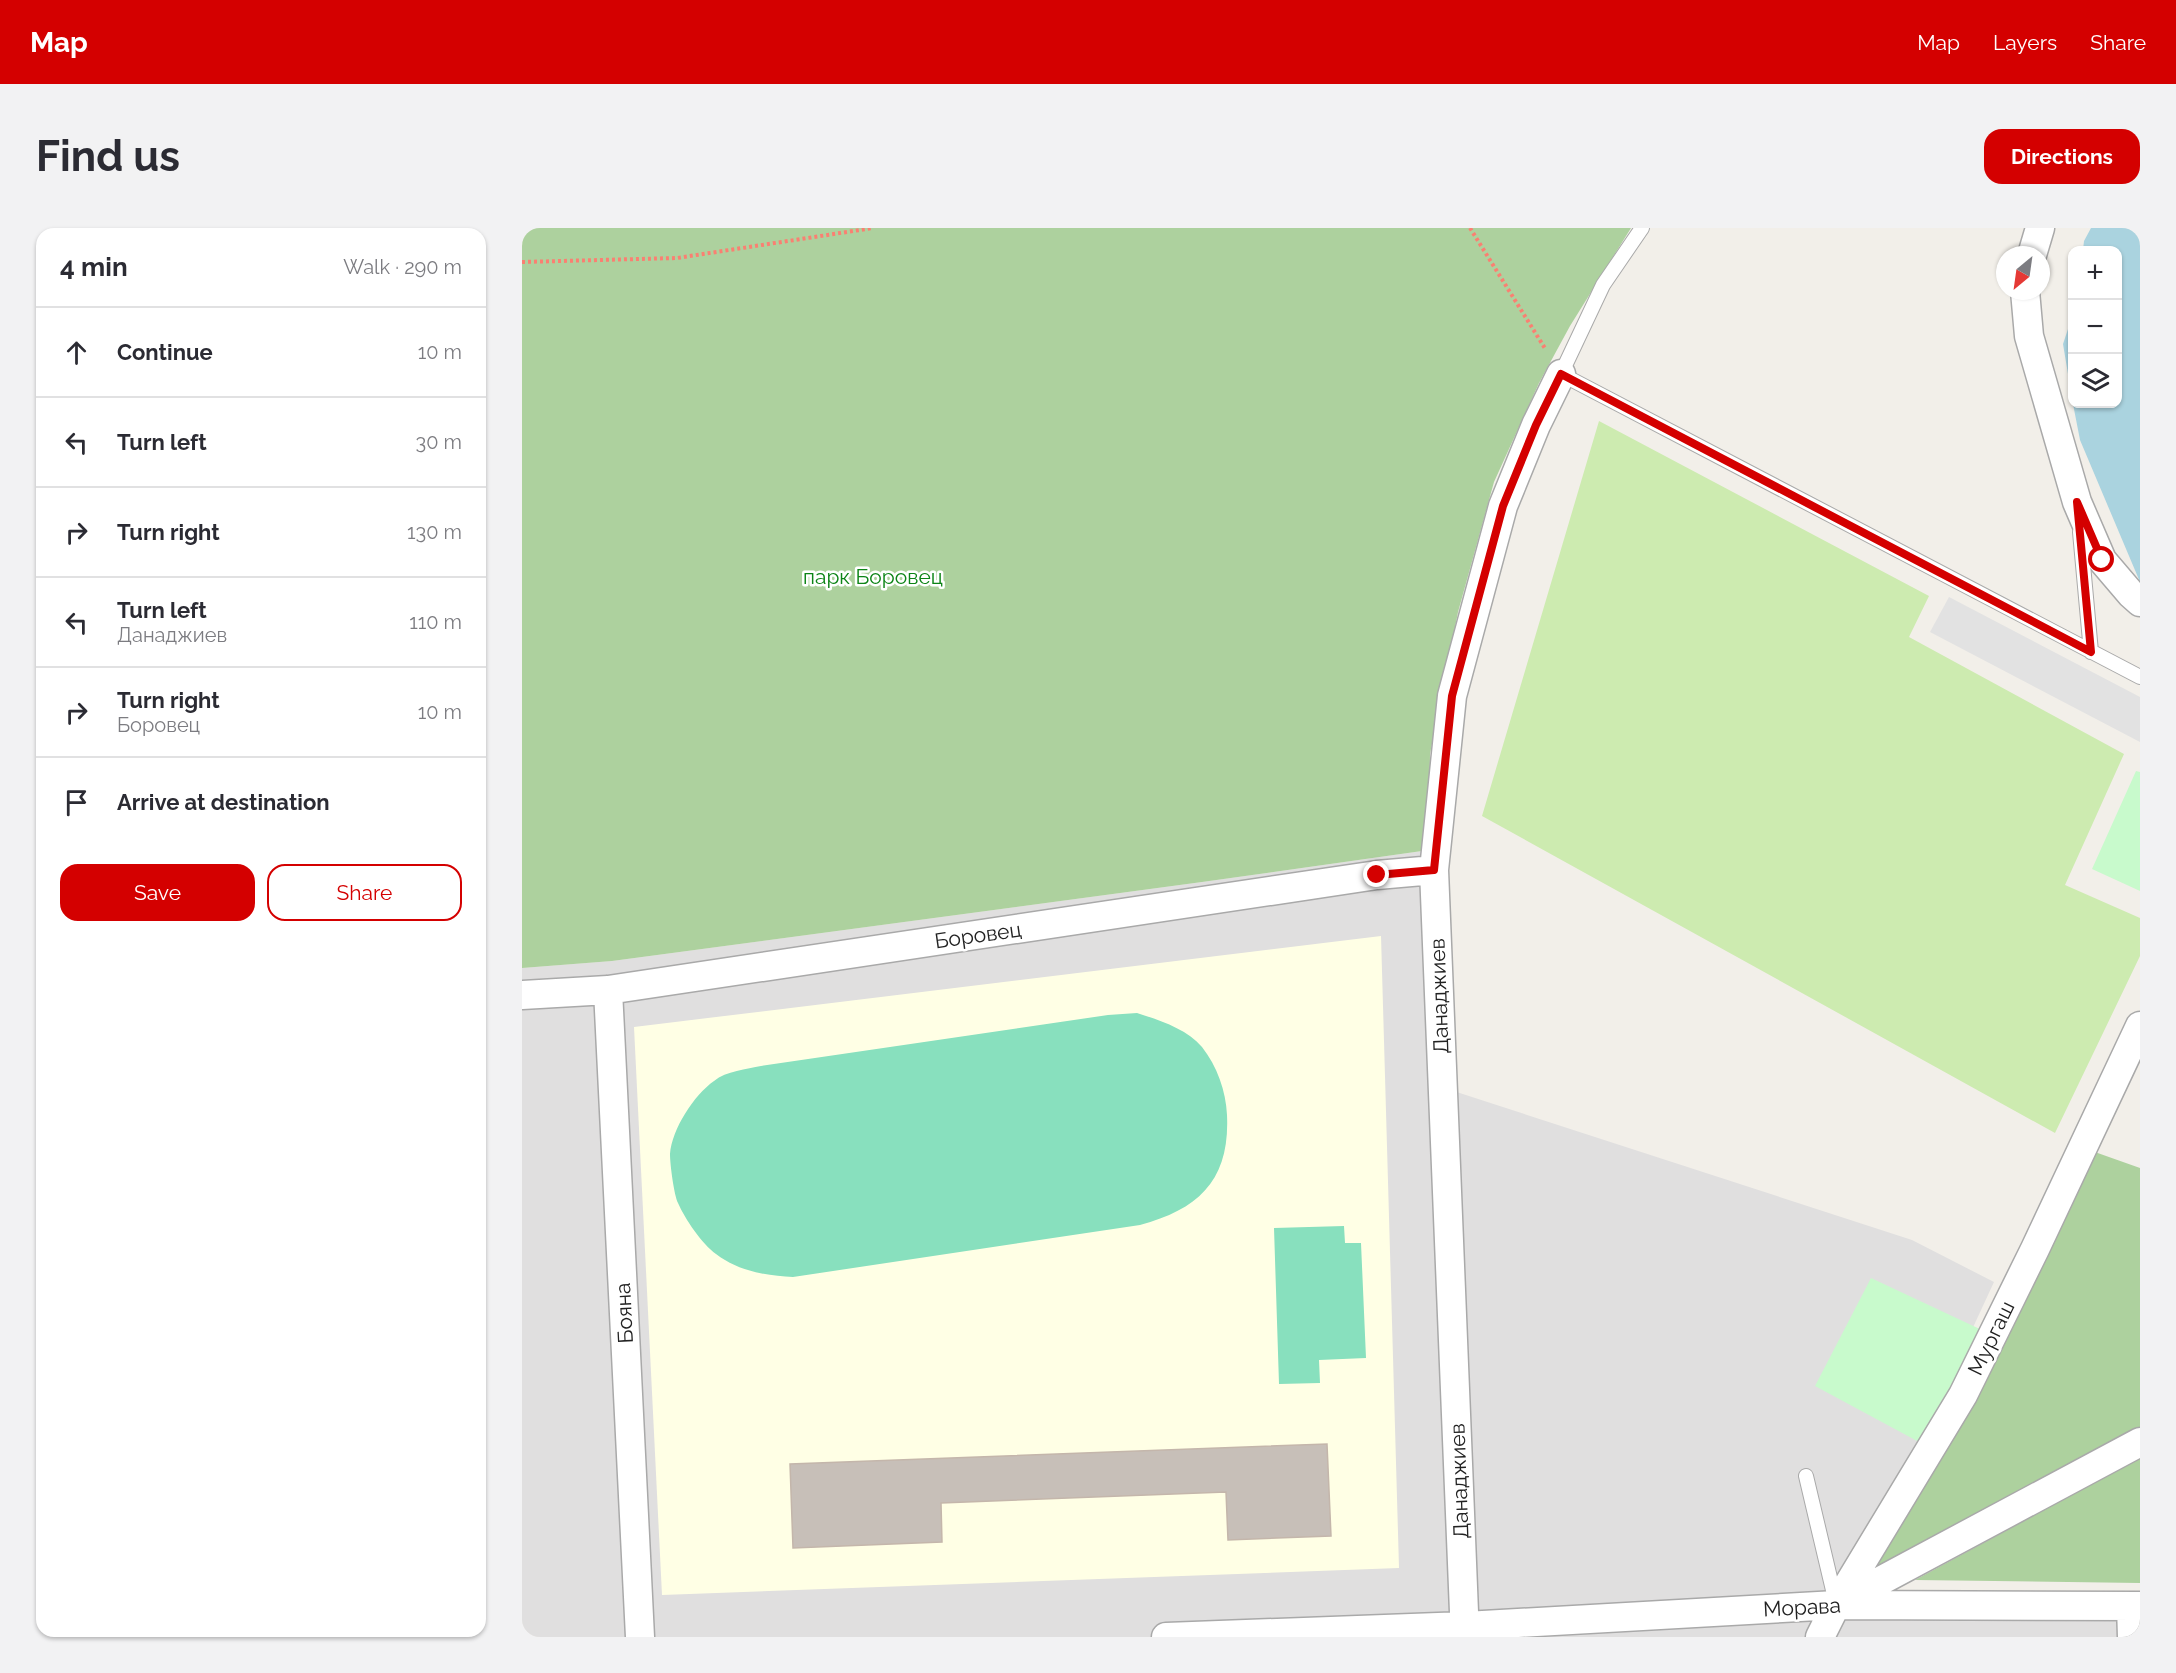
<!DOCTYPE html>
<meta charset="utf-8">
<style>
:root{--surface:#fff;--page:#f2f2f3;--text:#2b2b33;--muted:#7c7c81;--line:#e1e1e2;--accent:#d40000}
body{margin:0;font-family:Raleway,sans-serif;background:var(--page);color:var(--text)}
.controls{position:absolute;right:18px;top:18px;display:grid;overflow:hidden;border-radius:12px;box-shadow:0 2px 4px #0004}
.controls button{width:54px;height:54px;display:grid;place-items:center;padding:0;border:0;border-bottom:2px solid var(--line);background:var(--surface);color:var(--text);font:30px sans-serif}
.compass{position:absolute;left:1474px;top:18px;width:54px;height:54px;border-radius:50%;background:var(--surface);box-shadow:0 2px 4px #0004;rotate:209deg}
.stop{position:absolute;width:18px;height:18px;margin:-14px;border:4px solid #d40000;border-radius:50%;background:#fff}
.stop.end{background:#d40000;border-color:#fff;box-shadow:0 2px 6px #0008}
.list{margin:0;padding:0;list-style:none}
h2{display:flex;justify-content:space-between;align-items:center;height:78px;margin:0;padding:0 24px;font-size:26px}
h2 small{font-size:20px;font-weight:400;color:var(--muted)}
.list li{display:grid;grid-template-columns:39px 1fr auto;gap:18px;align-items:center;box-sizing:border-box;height:90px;padding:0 24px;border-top:2px solid var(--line)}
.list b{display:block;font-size:22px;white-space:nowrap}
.list p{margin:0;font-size:20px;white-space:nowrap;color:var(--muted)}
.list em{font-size:20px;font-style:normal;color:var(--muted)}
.actions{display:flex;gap:12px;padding:18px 24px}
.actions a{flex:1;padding:14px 0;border:2px solid var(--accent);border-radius:18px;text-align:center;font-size:21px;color:var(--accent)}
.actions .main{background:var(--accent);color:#fff}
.icon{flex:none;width:33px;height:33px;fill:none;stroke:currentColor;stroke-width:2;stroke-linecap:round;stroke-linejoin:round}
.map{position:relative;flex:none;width:1618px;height:1409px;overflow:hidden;border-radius:18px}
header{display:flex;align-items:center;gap:36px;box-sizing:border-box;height:84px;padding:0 30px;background:var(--accent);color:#fff}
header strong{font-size:28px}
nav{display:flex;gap:33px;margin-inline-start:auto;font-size:21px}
.intro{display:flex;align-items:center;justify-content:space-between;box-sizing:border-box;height:144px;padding:0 36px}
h1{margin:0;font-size:42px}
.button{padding:15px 27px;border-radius:18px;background:var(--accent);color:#fff;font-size:21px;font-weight:700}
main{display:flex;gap:36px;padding:0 36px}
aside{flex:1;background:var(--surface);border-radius:18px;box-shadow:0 2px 4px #0004}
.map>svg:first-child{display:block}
.residential{fill:#e0dfdf}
.education{fill:#ffffe5}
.grass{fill:#cdebb0}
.forest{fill:#add19e}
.park{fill:#c8facc}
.pitch{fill:#88e0be}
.parking{fill:#e2e2e2}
.water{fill:#aad3df}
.building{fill:#c7bfb8;stroke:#c4b6ab;stroke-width:1.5}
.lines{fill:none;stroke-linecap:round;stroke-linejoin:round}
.lane-casing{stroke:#a9a9a9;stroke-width:16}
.street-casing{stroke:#a9a9a9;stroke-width:31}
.path{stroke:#fa8072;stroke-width:4;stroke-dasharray:3 3;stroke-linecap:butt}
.lane{stroke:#fff;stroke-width:14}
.street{stroke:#fff;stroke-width:28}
.route{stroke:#d40000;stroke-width:8}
.labels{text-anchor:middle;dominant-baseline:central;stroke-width:5;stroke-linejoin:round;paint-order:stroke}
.park-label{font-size:21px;fill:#0c8416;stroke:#fff}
.street-label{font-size:21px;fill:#222;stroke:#fff}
</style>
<header>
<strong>Map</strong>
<nav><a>Map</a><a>Layers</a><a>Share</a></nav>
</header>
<div class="intro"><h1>Find us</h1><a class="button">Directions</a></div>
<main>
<aside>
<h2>4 min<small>Walk · 290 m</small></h2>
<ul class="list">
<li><svg class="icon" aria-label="ahead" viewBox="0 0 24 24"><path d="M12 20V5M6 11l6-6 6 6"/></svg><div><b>Continue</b></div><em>10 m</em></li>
<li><svg class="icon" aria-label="left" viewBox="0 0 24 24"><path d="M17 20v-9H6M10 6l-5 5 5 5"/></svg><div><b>Turn left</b></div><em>30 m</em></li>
<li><svg class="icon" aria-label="right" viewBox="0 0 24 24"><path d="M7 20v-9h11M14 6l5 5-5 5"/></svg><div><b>Turn right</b></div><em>130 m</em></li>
<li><svg class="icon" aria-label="left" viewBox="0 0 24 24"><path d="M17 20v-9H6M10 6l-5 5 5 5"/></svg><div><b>Turn left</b><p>Данаджиев</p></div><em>110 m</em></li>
<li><svg class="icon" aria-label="right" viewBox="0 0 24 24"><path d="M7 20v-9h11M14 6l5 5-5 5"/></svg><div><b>Turn right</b><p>Боровец</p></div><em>10 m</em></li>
<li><svg class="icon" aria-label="arrive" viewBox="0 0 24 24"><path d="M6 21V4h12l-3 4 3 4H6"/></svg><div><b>Arrive at destination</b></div></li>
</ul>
<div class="actions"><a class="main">Save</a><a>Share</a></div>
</aside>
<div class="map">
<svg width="1618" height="1409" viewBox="0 0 1618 1409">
<rect width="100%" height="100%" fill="#f2efe9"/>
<path class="residential" d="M907,622L913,857L1390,1012L1472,1054L1329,1363L1618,1371V1409H0V740L90,733L680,654Z"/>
<path class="education" d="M859,708L877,1340L140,1367L112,799Z"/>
<path class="grass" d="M1077,193L1407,368L1387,409L1602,526L1543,657L1618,690V728L1533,905L960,588Z"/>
<path class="forest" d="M0,0H1109L1048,98L1017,155L972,254L936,384L908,526L907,622L680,654L90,733L0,740Z
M1570,923L1618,940V1204L1340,1347Z
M1618,1230V1355L1393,1352Z"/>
<path class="park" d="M1614,543L1618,544V663L1570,641Z
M1349,1050L1462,1103L1430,1165L1397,1214L1293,1158Z"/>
<path class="pitch" d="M615,785C637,792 665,801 680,819C695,838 704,863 705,887C708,951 678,981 618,997L271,1049C245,1048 216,1043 194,1026C180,1016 163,991 156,975C152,967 148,936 148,926C150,901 172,867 192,853C204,843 225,841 239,838L586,787Z
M822,998L823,1015H839L844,1130L797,1132L798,1155L757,1156L752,1000Z"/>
<path class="parking" d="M1427,369L1618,469V514L1408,404Z"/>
<path class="water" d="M1569,0H1618V354L1558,212L1551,176H1596V22H1561L1562,13Z
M1550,89V170L1541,116Z"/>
<path class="building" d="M805,1216L809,1308L706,1312L704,1264L419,1275L420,1314L271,1320L268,1236Z"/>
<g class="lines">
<g class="lane-casing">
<path id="lane" d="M1120,0L1081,57L1039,146L1618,449
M1558,304L1569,424
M1284,1248L1314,1375"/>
</g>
<g class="street-casing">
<path id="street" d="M1510,27L1518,0
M1503,63L1507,108L1555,274L1580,332L1609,366L1618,374
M86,762L118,1409
M0,767L86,762L855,647L912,642
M1319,1374L1618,1214
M1609,1378L1610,1409
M644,1409L943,1398L1314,1377L1618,1378
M943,1409L912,642L930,468L981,278L1014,197L1039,146
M1298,1409L1314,1377L1441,1167L1513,1021L1618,798"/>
</g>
<path class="path" d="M948,0L1024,122
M0,34L155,30L351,0"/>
<use href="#lane" class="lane"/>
<use href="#street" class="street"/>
</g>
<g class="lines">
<path class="route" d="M855,647L912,642L930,468L981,278L1014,197L1039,146L1569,424L1555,274L1580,332"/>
</g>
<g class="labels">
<g class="park-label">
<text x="351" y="348">парк Боровец</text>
</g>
<g class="street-label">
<text transform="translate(456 707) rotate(-8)">Боровец</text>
<text transform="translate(917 768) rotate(-92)">Данаджиев</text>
<text transform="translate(102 1085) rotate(-93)">Бояна</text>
<text transform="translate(1469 1110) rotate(-64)">Мургаш</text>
<text transform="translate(937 1253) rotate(-92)">Данаджиев</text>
<text transform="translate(1280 1379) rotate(-3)">Морава</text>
</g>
</g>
</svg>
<div class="controls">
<button>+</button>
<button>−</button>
<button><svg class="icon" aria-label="layers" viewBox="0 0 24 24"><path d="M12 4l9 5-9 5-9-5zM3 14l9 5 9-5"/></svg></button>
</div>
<svg class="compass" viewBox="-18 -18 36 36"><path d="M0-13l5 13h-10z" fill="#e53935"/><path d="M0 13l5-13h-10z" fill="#7c7c81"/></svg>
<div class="stop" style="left:1580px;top:332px"></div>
<div class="stop end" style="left:855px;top:647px"></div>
</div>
</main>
